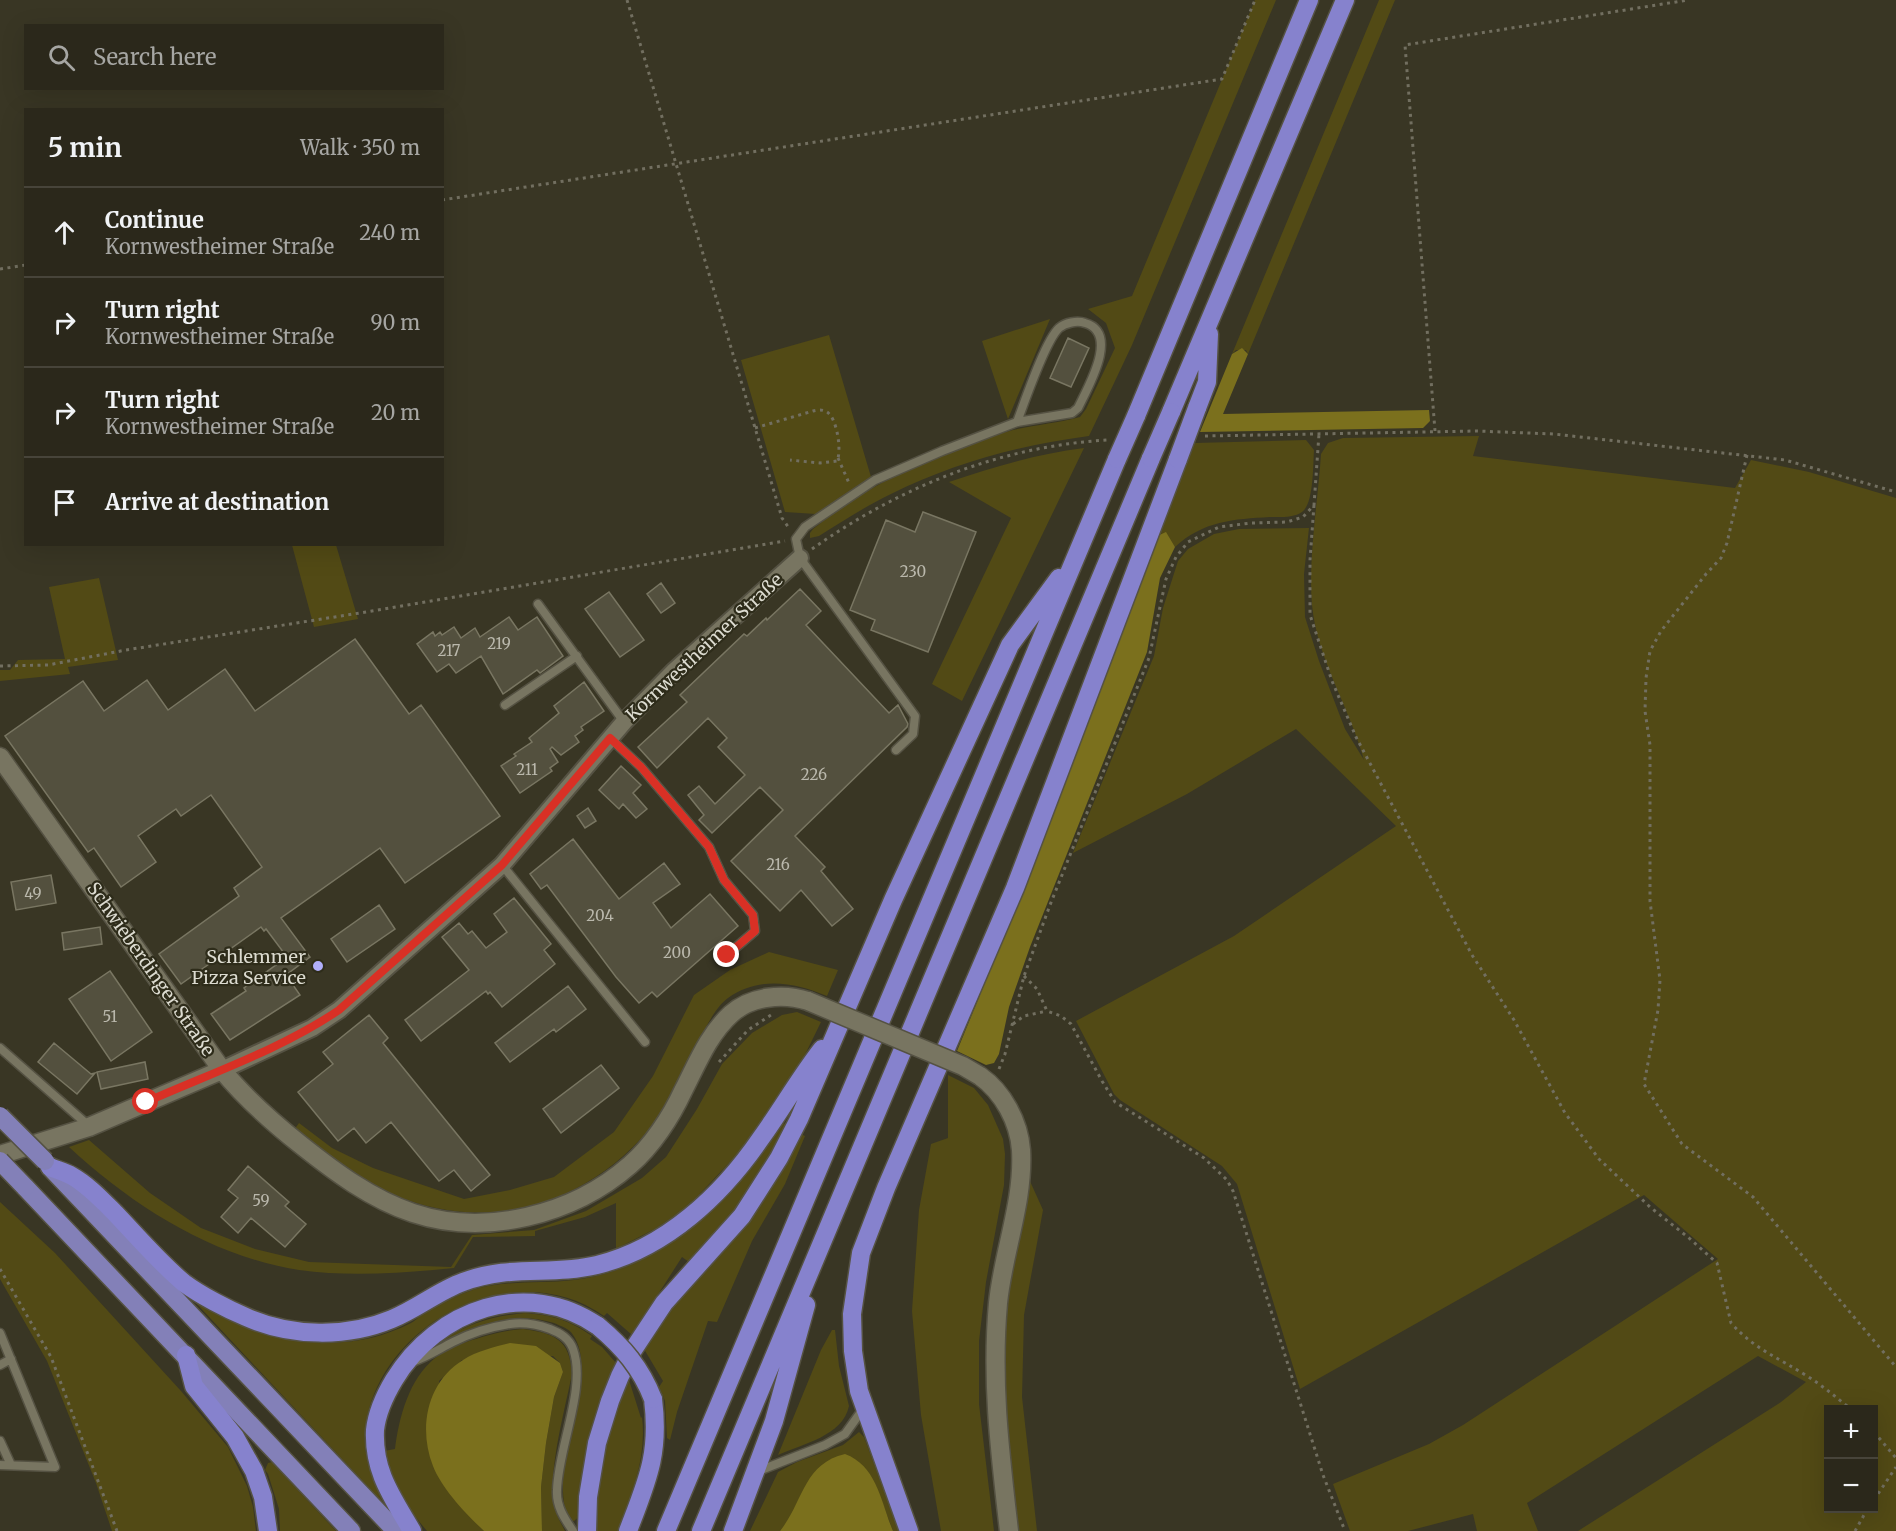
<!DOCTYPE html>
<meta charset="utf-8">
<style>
:root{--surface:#2b281b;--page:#373428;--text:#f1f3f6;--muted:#a6a6a3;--line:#47443a}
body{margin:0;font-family:Merriweather,serif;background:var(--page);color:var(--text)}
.controls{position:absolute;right:18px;bottom:18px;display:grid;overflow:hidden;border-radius:0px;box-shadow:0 6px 24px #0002}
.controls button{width:54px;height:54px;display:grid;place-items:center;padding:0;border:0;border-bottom:2px solid var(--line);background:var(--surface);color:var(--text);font:30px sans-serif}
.stop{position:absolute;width:18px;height:18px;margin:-14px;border:4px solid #d93025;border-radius:50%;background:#fff}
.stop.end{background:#d93025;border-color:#fff;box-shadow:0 2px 6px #0008}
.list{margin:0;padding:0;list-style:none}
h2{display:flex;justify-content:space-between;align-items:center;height:78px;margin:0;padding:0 24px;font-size:26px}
h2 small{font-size:20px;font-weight:400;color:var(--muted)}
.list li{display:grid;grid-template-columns:39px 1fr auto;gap:18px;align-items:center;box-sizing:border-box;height:90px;padding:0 24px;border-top:2px solid var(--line)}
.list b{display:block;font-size:22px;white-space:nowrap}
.list p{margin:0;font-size:20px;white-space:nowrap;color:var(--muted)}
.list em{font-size:20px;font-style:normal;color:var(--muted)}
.icon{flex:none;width:33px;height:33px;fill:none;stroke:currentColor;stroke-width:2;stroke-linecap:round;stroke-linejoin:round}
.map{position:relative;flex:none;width:1896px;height:1531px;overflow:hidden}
.search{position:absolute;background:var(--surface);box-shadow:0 6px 24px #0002;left:24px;top:24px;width:420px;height:66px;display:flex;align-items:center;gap:15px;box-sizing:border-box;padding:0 21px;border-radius:0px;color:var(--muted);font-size:22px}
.panel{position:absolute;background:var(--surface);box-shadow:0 6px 24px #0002;left:24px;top:108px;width:420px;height:438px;border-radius:0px}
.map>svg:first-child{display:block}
.green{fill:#524a15;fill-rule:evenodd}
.forest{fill:#7b701d}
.building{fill:#53503e;stroke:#797662;stroke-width:1.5}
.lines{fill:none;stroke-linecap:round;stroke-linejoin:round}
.service-casing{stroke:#555243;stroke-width:11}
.minor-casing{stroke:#555243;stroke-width:20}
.tertiary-casing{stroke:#555243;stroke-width:21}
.trunk-casing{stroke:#555243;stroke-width:21}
.motorway-casing{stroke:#555243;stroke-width:21}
.path{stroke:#726f60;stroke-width:3;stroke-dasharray:3 4.5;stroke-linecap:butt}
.service{stroke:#787561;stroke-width:8}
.minor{stroke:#787561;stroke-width:16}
.tertiary{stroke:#787561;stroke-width:18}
.trunk{stroke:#8380b8;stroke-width:18}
.motorway{stroke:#8682cd;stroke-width:18}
.tertiary-bridge-casing{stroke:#555243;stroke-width:21;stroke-linecap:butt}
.trunk-bridge-casing{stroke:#555243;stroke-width:21;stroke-linecap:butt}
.motorway-bridge-casing{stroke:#555243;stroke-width:21;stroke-linecap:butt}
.tertiary-bridge{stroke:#787561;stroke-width:18}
.trunk-bridge{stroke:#8380b8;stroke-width:18}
.motorway-bridge{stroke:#8682cd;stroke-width:18}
.route{stroke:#d93025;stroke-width:8}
.poi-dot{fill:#b0aefa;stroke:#2e2c1a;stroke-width:2}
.labels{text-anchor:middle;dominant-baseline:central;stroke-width:4.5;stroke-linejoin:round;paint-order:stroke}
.number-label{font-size:15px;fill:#bab8ac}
.street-label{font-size:18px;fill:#dcdbd0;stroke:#2e2c1a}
.poi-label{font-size:18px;fill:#dcdbd0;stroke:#2e2c1a;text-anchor:end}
</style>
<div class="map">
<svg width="1896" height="1531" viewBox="0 0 1896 1531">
<rect width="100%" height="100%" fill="#393624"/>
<path class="green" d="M1255,0H1276L1132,345L1089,436C1020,445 954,463 891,494C866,506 843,521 819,536L810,538V533L813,529C871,482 941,450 1013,430C1035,425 1058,423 1080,417L1086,409L1115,348L1106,323L1088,309L1132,296Z
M1379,0H1395L1248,354L1246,350H1236L1232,354Z
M1050,319L1008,419L982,341Z
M829,335L871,477L816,514L785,512L741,360Z
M1479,436L1473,456L1735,488L1751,460L1809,472L1896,498V1531H1578L1781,1402L1806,1382L1758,1356L1527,1503L1538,1531H1477L1473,1514L1408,1531H1350L1333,1484L1429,1444L1463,1425L1718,1259L1644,1195L1300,1389L1237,1184L1222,1166L1120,1100L1114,1094L1076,1021L1234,936L1396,826L1296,729L1187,794L1073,853L1154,656L1163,608L1178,561L1188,549L1214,534L1239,529L1309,528L1304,574L1305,617L1319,661L1345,729L1364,760C1350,708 1317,659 1312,605C1308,559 1318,501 1321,454L1328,443L1343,438ZM1828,1410H1874V1508H1828Z
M1306,440L1314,450C1313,464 1314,504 1302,512C1294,518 1279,517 1270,517C1234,519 1203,521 1175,547L1166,533L1155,537L1195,443Z
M1084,448L962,701L932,684L1011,518L949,482C994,467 1036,454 1084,448Z
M292,545H336L358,619L314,627Z
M99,578L118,660L68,667L70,674L0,681V670H10L18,660L65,659L49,587Z
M769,952L838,970L827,996C794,982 759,976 728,998C704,1015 685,1081 666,1108C602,1199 497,1239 392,1194C356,1179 325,1153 294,1130L299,1123L332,1148L373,1168L464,1199L510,1190L554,1177L614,1132L653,1076L694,995L730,970Z
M797,1012L821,1022L797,1071L751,1137L731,1161L695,1199L676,1215L655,1229L616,1249V1203L585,1217L535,1231V1236L473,1237L454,1268C403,1273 350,1277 299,1270C211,1256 133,1206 69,1147L89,1140L150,1193L201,1228L255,1249L309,1262L451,1267L472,1235L534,1230L586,1211L642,1178L666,1157L697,1109L722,1064L752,1033L782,1015Z
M948,1075L974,1088L988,1105L1003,1139L1005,1154L1004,1185L986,1282L979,1341V1404L994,1531H941L921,1415L912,1311L919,1210L931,1144L948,1138Z
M787,1123V1125L733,1214L689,1262L682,1257L632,1335L607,1313L604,1316C514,1252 374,1325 365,1433C363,1459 374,1480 383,1503L196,1303L199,1301L223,1315V1317C284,1344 349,1355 411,1323C415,1321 418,1317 422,1315C438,1304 457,1295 475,1289C507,1280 541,1284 574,1280C668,1268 732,1197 782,1124Z
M801,1134L805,1136L785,1184L752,1241L717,1322L708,1321L677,1412L670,1440L667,1438L665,1401L659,1387L663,1381L644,1349L683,1293L733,1238L735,1239L763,1202Z
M1029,1179L1043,1210L1024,1315L1022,1397L1037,1531H1017L1003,1414L1002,1349L1009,1286L1022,1229Z
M0,1202L55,1253L181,1391L228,1447L247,1486L253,1507L256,1531H112L96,1483L47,1361L0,1279Z
M525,1313C553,1315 569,1320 592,1336L590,1339L602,1347L616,1363L599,1402L601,1403C590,1433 585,1464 582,1496C581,1505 582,1516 574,1521L569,1520C545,1467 602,1376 573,1335C569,1328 560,1326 554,1323C512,1309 472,1328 435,1345L438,1341H442C468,1323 494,1316 525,1313Z
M523,1329C554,1333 570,1339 572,1374C565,1409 548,1471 554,1505C556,1515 561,1523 565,1531H542L541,1487L546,1443L554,1397L563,1372L560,1363L553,1356L462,1360L439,1381L454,1499L484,1531H427C405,1504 394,1492 387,1456H385L384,1451L395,1449C399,1417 409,1379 435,1358C448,1347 466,1342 482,1337C496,1333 508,1330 523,1329Z
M832,1330H835L839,1366L849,1406C843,1436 802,1444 778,1455L821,1350Z
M629,1380L641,1418L642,1417C647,1458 632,1493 618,1531H595C599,1479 605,1428 629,1380Z
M859,1432L864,1437L899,1531H893L876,1486L805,1488L789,1520L780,1531H750L778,1472L797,1462L843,1445Z
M272,1462L336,1531H280L279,1509L268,1474L265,1470L268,1463Z"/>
<path class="forest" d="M1242,348L1248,354L1223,414L1429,410L1430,421L1423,428L1200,432L1232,354Z
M1166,532L1175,547L1160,578L1147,652L1030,947L1009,1007L999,1054L994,1063L986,1065L957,1051L1048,828L1155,537Z
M510,1343L536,1346L560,1363L563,1372L554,1397L546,1443L541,1487L542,1531H484C466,1514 442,1489 433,1466C418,1428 427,1382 463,1360C477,1351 494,1347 510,1343Z
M845,1454C877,1466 881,1502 893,1531H780C804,1501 803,1464 845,1454Z"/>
<path class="building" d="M1068,338L1089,348L1071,387L1050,378Z
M923,512L976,532L928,652L871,630L875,620L850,610L886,520L915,532Z
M661,583L675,603L661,613L647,594Z
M800,589L821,611L806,625L889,713L898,705L908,724L907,727L795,836L825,867L821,871L853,909L832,926L801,890L780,911L731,861L783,810L760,787L712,833L699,820L704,815L688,795L699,786L715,804L745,775L718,747L727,738L708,718L657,768L638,747L687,702L680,695L744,634L747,636L766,618L767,620Z
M609,592L644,640L620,657L585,609Z
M509,617L518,630L537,617L563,656L540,673L537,670L503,694L481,656L456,673L449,664L437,672L417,644L433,632L435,636L440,632L442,635L454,627L461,638L475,628L480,637Z
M355,639L409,714L421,705L500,816L405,883L380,848L281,918L310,957L286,975L300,995L230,1040L211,1014L246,991L244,988L287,957L266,929L264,931L261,927L181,984L159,954L239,896L234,888L262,867L211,795L181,816L176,809L138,836L156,862L121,887L94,848L88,852L5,736L83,681L104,711L147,680L168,710L225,669L255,711Z
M584,682L604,711L581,727L583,730L575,736L579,742L561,755L552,747L550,749L558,762L550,768L552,771L520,793L501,766L516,756L514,754L532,742L529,738L559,713L554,706Z
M621,766L641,785L633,793L647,809L636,818L623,804L619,809L599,790Z
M588,808L596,821L585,828L577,816Z
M573,839L619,899L664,863L680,884L653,903L671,928L710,894L738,926L657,997L652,992L639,1003L616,977L547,885L541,889L530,874Z
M51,875L56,903L16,910L11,882Z
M514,898L551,944L544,950L555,964L502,1007L490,992L488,994L486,991L421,1041L405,1020L469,970L442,937L459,923L468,934L472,931L486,948L507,932L494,914Z
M379,905L395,929L347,962L331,939Z
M100,927L102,944L64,950L62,933Z
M110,971L152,1032L111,1061L69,999Z
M568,986L586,1009L556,1032L554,1029L510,1062L495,1043Z
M369,1015L388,1038L383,1043L490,1175L471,1191L454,1170L439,1181L391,1122L366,1143L354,1128L338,1141L298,1092L333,1064L323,1052Z
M54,1043L91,1074L95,1073L77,1094L38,1062Z
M145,1062L148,1079L101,1089L97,1072Z
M601,1065L619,1088L561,1133L543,1109Z
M248,1166L289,1202L285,1206L306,1224L285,1247L251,1218L238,1233L221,1217L238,1198L228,1190Z"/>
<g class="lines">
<g class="service-casing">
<path id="service" d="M538,604L624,722
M505,705L577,656
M610,738L641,767L709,847L724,880L753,915L755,931L727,955
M896,750L913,734L915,716L800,558L796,539L805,527L875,480L942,451L1017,422L1072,413L1078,408C1088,387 1120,333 1085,323C1077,320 1065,323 1059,328C1045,341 1025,401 1017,422
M502,865L645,1042
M0,1048L89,1126
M0,1333L55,1467L0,1465
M412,1362C427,1357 439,1349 453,1342C471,1333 490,1327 510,1324C524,1322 536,1324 550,1329C560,1333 569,1338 573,1349C587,1387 558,1448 557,1490C556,1506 564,1518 573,1531
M0,1365L11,1359
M0,1441L11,1465
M756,1472L825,1445L845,1434L863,1409"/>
</g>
<g class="minor-casing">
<path id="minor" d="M222,1070L312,1028L339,1010L502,865L624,722L673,672L800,558"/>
</g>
<g class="tertiary-casing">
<path id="tertiary" d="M0,757L222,1070C245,1098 272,1122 301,1145C335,1172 371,1199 413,1213C485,1237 573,1215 630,1165C652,1146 671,1117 683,1091C697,1064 708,1035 731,1014C751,996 783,993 808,1001
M980,1076C1003,1092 1019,1122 1021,1150C1024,1202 1003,1252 998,1303C991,1382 1000,1453 1009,1531
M0,1155L89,1127L222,1070"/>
</g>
<g class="trunk-casing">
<path id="trunk" d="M50,1167L396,1531
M25,1187L351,1531"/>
</g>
<g class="motorway-casing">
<path id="motorway" d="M1197,408L1207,382L1209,334
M1171,412L1345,0
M1136,416L1309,0
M50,1167C57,1170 65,1172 72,1176C88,1185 102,1200 115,1213C137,1236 159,1262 184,1283C200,1295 227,1309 246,1317C291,1337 347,1338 392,1319C417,1309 438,1291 463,1282C510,1264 551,1276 597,1265C666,1248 722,1195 761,1138C782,1109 800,1077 822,1049
M186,1355L194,1386L235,1437L254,1471L263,1497L268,1531
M412,1531C393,1498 373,1472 375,1430C377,1412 385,1395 394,1380C437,1309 527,1277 598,1326
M587,1531L588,1497L597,1443L610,1401L620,1376L633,1350L664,1303L742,1216L779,1158L799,1119L893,900L1010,645L1059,578
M628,1531C647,1481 660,1454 653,1399
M666,1531L1117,459
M701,1531L1151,458
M733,1531L774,1421L806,1305
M909,1531L859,1391L853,1351L852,1314L861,1253L886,1188L1015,888L1178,459"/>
</g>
<path class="path" d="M627,0L782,518L789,528
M442,200L1222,79L1255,0
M0,269L26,265
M755,428L813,411C817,410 822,409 827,412C837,418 842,451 837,461L820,463L790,460
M1435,431L1405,45L1688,0
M1205,436L1476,431L1554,434L1785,460L1896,492
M1747,455L1727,543L1721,558L1706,574L1661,631L1650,651L1646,678L1645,711L1650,745V901L1660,980L1658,1010L1644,1084L1682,1144L1753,1197L1896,1367
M838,458L849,483
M1314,505L1310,560V615L1332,681L1356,737L1472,955L1514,1020L1565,1113L1599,1159L1650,1207L1689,1238L1717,1263L1731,1323C1754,1349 1779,1358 1807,1376C1823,1386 1837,1398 1852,1410
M812,549C900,487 1000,446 1108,440
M0,666L48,665L126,650L366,612L785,541
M1024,976L1037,989L1047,1011L1061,1016L1071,1024L1102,1081L1115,1102L1204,1158L1227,1180L1233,1191L1323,1475L1345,1531
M1013,1024L1024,1016L1047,1011
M719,1062L748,1030L771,1015
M999,1069L1005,1054L1024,976L1050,905L1149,658L1166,579L1176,557L1188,542L1219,527L1251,523L1287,522L1303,517L1314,505L1319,434
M0,1269L51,1357L117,1531
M1874,1432L1896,1458
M1874,1500L1896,1467
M1855,1531L1868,1508"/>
<use href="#service" class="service"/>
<use href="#minor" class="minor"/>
<use href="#tertiary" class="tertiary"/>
<use href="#trunk" class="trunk"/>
<use href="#motorway" class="motorway"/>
<g class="tertiary-bridge-casing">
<path id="tertiary-bridge" d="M808,1001L963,1066L980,1076"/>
</g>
<g class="trunk-bridge-casing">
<path id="trunk-bridge" d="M0,1116L45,1161
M0,1161L25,1187"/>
</g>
<g class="motorway-bridge-casing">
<path id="motorway-bridge" d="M1151,458L1171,412
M1117,459L1136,416
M1178,459L1197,408
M598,1326C623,1347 641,1368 653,1399"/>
</g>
<use href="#tertiary-bridge" class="tertiary-bridge"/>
<use href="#trunk-bridge" class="trunk-bridge"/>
<use href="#motorway-bridge" class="motorway-bridge"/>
</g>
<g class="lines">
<path class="route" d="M146,1102C211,1073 280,1050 339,1010L502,865L610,738L641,767L709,847L724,880L753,915L755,931L727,955"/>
</g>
<circle class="poi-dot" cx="318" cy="966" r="6"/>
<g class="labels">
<g class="number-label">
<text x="913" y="571">230</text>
<text x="499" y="643">219</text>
<text x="449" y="650">217</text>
<text x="527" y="769">211</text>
<text x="814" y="774">226</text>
<text x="778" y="864">216</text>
<text x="33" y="893">49</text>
<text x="600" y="915">204</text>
<text x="677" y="952">200</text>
<text x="110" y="1016">51</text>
<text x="261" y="1200">59</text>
</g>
<g class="street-label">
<text transform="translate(704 647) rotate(-43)">Kornwestheimer Straße</text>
<text transform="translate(151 969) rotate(55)">Schwieberdinger Straße</text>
</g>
<g class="poi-label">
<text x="306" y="956">Schlemmer<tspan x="306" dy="21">Pizza Service</tspan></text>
</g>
</g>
</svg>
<div class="controls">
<button>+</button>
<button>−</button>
</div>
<div class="stop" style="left:146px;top:1102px"></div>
<div class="stop end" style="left:727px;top:955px"></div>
<div class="search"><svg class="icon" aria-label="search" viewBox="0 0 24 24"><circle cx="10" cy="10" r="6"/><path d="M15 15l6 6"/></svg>Search here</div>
<section class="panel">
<h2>5 min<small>Walk · 350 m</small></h2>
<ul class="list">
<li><svg class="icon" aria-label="ahead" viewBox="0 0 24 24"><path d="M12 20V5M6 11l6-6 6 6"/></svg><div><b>Continue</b><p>Kornwestheimer Straße</p></div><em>240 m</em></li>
<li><svg class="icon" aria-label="right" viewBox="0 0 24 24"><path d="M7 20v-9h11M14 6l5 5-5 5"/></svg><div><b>Turn right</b><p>Kornwestheimer Straße</p></div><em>90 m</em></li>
<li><svg class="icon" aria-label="right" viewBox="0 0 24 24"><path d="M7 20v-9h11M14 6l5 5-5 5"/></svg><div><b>Turn right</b><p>Kornwestheimer Straße</p></div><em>20 m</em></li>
<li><svg class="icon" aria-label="arrive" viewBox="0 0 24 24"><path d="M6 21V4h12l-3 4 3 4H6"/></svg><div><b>Arrive at destination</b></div></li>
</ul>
</section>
</div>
